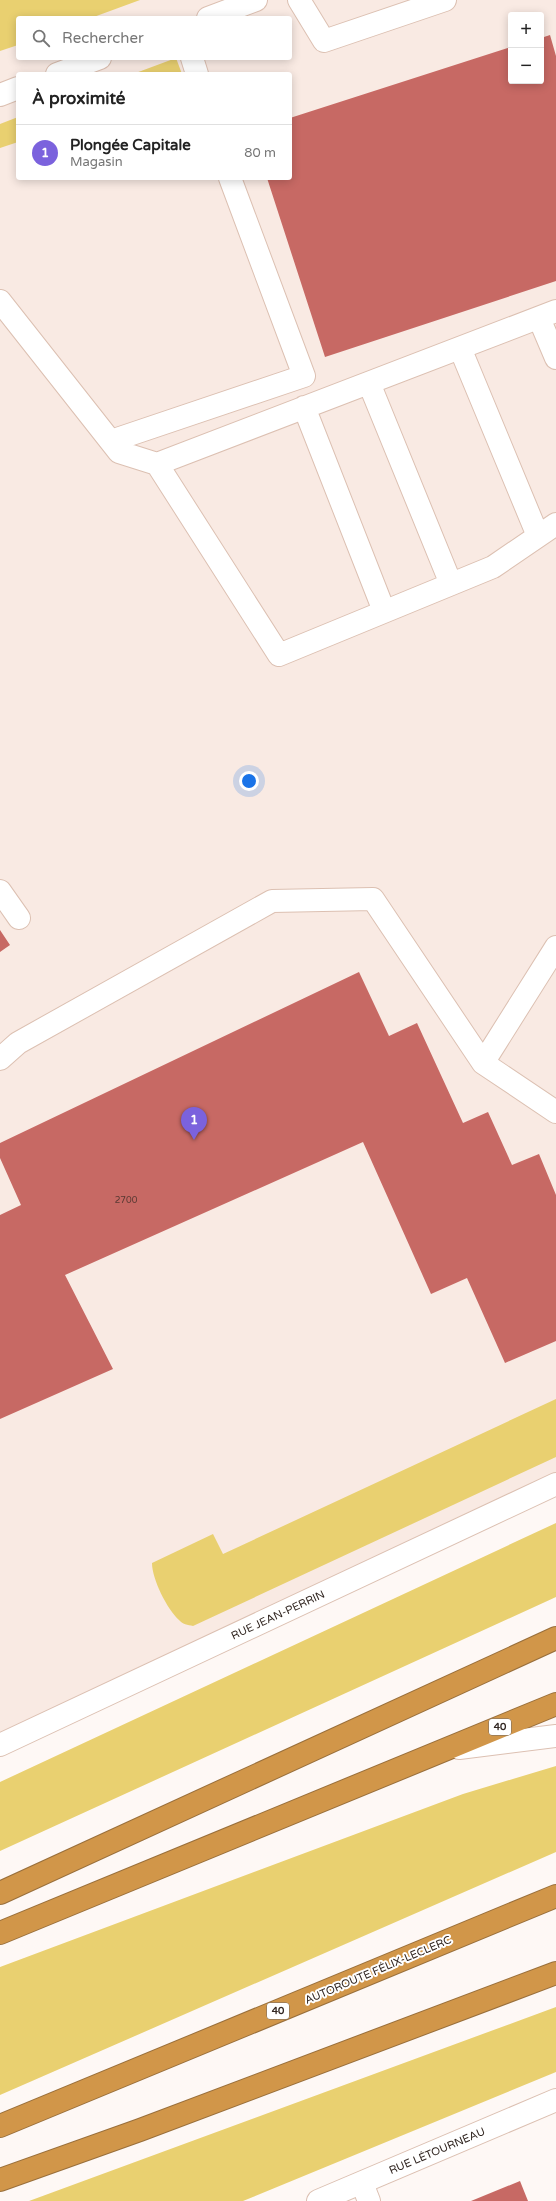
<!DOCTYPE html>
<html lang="fr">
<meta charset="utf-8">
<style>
:root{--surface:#fff;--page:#f6f6f6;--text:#222;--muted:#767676;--line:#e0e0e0;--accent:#7b62dd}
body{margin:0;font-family:"Varela Round",sans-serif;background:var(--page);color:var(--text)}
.controls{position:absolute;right:12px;top:12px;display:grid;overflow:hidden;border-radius:4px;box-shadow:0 2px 10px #0003}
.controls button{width:36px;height:36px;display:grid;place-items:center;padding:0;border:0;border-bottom:1px solid var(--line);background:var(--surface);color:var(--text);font:20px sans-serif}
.you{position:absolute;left:249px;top:781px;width:14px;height:14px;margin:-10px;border:3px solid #fff;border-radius:50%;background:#1a73e8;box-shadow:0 0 0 6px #1a73e833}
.badge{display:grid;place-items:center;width:26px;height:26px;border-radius:50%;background:var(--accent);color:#fff;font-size:13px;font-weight:700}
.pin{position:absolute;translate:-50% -33px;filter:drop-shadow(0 1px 2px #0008)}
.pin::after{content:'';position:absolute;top:21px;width:14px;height:12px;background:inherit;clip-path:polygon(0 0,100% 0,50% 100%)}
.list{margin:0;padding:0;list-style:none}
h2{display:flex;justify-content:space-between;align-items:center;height:52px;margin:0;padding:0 16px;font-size:17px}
h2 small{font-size:13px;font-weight:400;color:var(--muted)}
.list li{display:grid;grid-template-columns:26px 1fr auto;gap:12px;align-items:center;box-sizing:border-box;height:56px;padding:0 16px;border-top:1px solid var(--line)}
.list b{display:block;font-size:15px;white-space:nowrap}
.list p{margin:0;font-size:13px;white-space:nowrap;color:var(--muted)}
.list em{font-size:13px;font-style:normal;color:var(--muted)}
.icon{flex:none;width:22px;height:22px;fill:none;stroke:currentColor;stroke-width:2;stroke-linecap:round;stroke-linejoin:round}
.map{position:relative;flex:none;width:556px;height:2201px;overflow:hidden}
.search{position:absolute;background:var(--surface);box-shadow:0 2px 10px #0003;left:16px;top:16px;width:276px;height:44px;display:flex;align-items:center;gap:10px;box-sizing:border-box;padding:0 14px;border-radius:4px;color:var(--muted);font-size:15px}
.panel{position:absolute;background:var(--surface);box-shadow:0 2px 10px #0003;left:16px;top:72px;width:276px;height:108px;border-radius:4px}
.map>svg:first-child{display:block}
.built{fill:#f9eae3;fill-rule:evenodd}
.green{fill:#e9d070}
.building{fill:#c76964}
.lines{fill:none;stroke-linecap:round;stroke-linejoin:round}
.minor-casing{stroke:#dcc0b2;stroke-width:24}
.highway-casing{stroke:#996f3b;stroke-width:24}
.minor{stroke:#fff;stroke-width:22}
.highway{stroke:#d19649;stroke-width:22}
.labels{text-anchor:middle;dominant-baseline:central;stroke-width:4;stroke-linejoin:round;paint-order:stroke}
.number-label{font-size:9px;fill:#573832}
.shield{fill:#fff;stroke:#706864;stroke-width:1}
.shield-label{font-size:10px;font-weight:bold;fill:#322722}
.street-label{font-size:11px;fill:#322722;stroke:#fff}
</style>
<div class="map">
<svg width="556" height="2201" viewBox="0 0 556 2201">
<rect width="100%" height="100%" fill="#fef8f5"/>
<path class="built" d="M0,0H556V1484L0,1745ZM511,15H541V81H511ZM18,18H290V58H18ZM18,74H290V178H18Z"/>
<path class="green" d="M0,0H140L91,18H18V45L0,51Z
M176,58L182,74H133Z
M18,117V142L0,148V124Z
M556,1399V1457L193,1626C188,1625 182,1624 179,1620C167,1609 152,1579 152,1563L213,1534L223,1554Z
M556,1523V1597L0,1851V1782Z
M556,1766V1852L0,2095V1967L463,1794Z
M556,2007V2072L243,2201H29Z"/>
<path class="building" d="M550,35L556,56V281L325,357L267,178H290V118L511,47V81H541V38Z
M0,930L10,945L0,952Z
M359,972L389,1036L417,1023L463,1123L488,1112L512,1165L539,1154L556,1195V1341L505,1363L467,1278L431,1294L363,1142L65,1275L113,1369L0,1419V1215L21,1205L0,1158V1143Z
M520,2181L528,2201H471Z"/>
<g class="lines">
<g class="minor-casing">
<path id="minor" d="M299,0L324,41L445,0
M208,18L256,0
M192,58L197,74
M57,74L100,58
M0,95L18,88
M0,301L119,452L157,464
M556,311L157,464L279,655L493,567L556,524
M539,318L556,358
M460,348L538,536
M369,383L451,584
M304,407L384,611
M111,441L304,376L230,178
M0,891L19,918
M556,947L483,1063L556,1112
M0,1059L18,1043L272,901L373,899L483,1063
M0,1745L556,1484
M459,1748L556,1736
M362,2183L369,2201
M318,2201L556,2100"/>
</g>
<g class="highway-casing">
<path id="highway" d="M0,1893L556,1638
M0,1933L556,1704
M0,2126L556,1896
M0,2180L140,2130L556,1973"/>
</g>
<use href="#minor" class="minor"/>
<use href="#highway" class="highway"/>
</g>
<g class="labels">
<g class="number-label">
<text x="126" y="1200">2700</text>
</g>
<g class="shield">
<rect x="489" y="1719" width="22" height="16" rx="3"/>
<rect x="267" y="2003" width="22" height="16" rx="3"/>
</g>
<g class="shield-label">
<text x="500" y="1727">40</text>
<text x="278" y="2011">40</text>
</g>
<g class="street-label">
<text transform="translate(278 1615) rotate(-25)">RUE JEAN-PERRIN</text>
<text transform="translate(378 1970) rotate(-23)">AUTOROUTE FÉLIX-LECLERC</text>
<text transform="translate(437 2151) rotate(-23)">RUE LÉTOURNEAU</text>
</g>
</g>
</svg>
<div class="controls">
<button>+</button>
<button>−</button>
</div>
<div class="you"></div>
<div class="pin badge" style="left:194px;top:1140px">1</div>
<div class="search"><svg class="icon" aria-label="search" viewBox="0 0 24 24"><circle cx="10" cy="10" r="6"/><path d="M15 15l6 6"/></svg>Rechercher</div>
<section class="panel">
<h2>À proximité<small></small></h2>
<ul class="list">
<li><span class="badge">1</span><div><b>Plongée Capitale</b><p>Magasin</p></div><em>80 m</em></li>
</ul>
</section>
</div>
